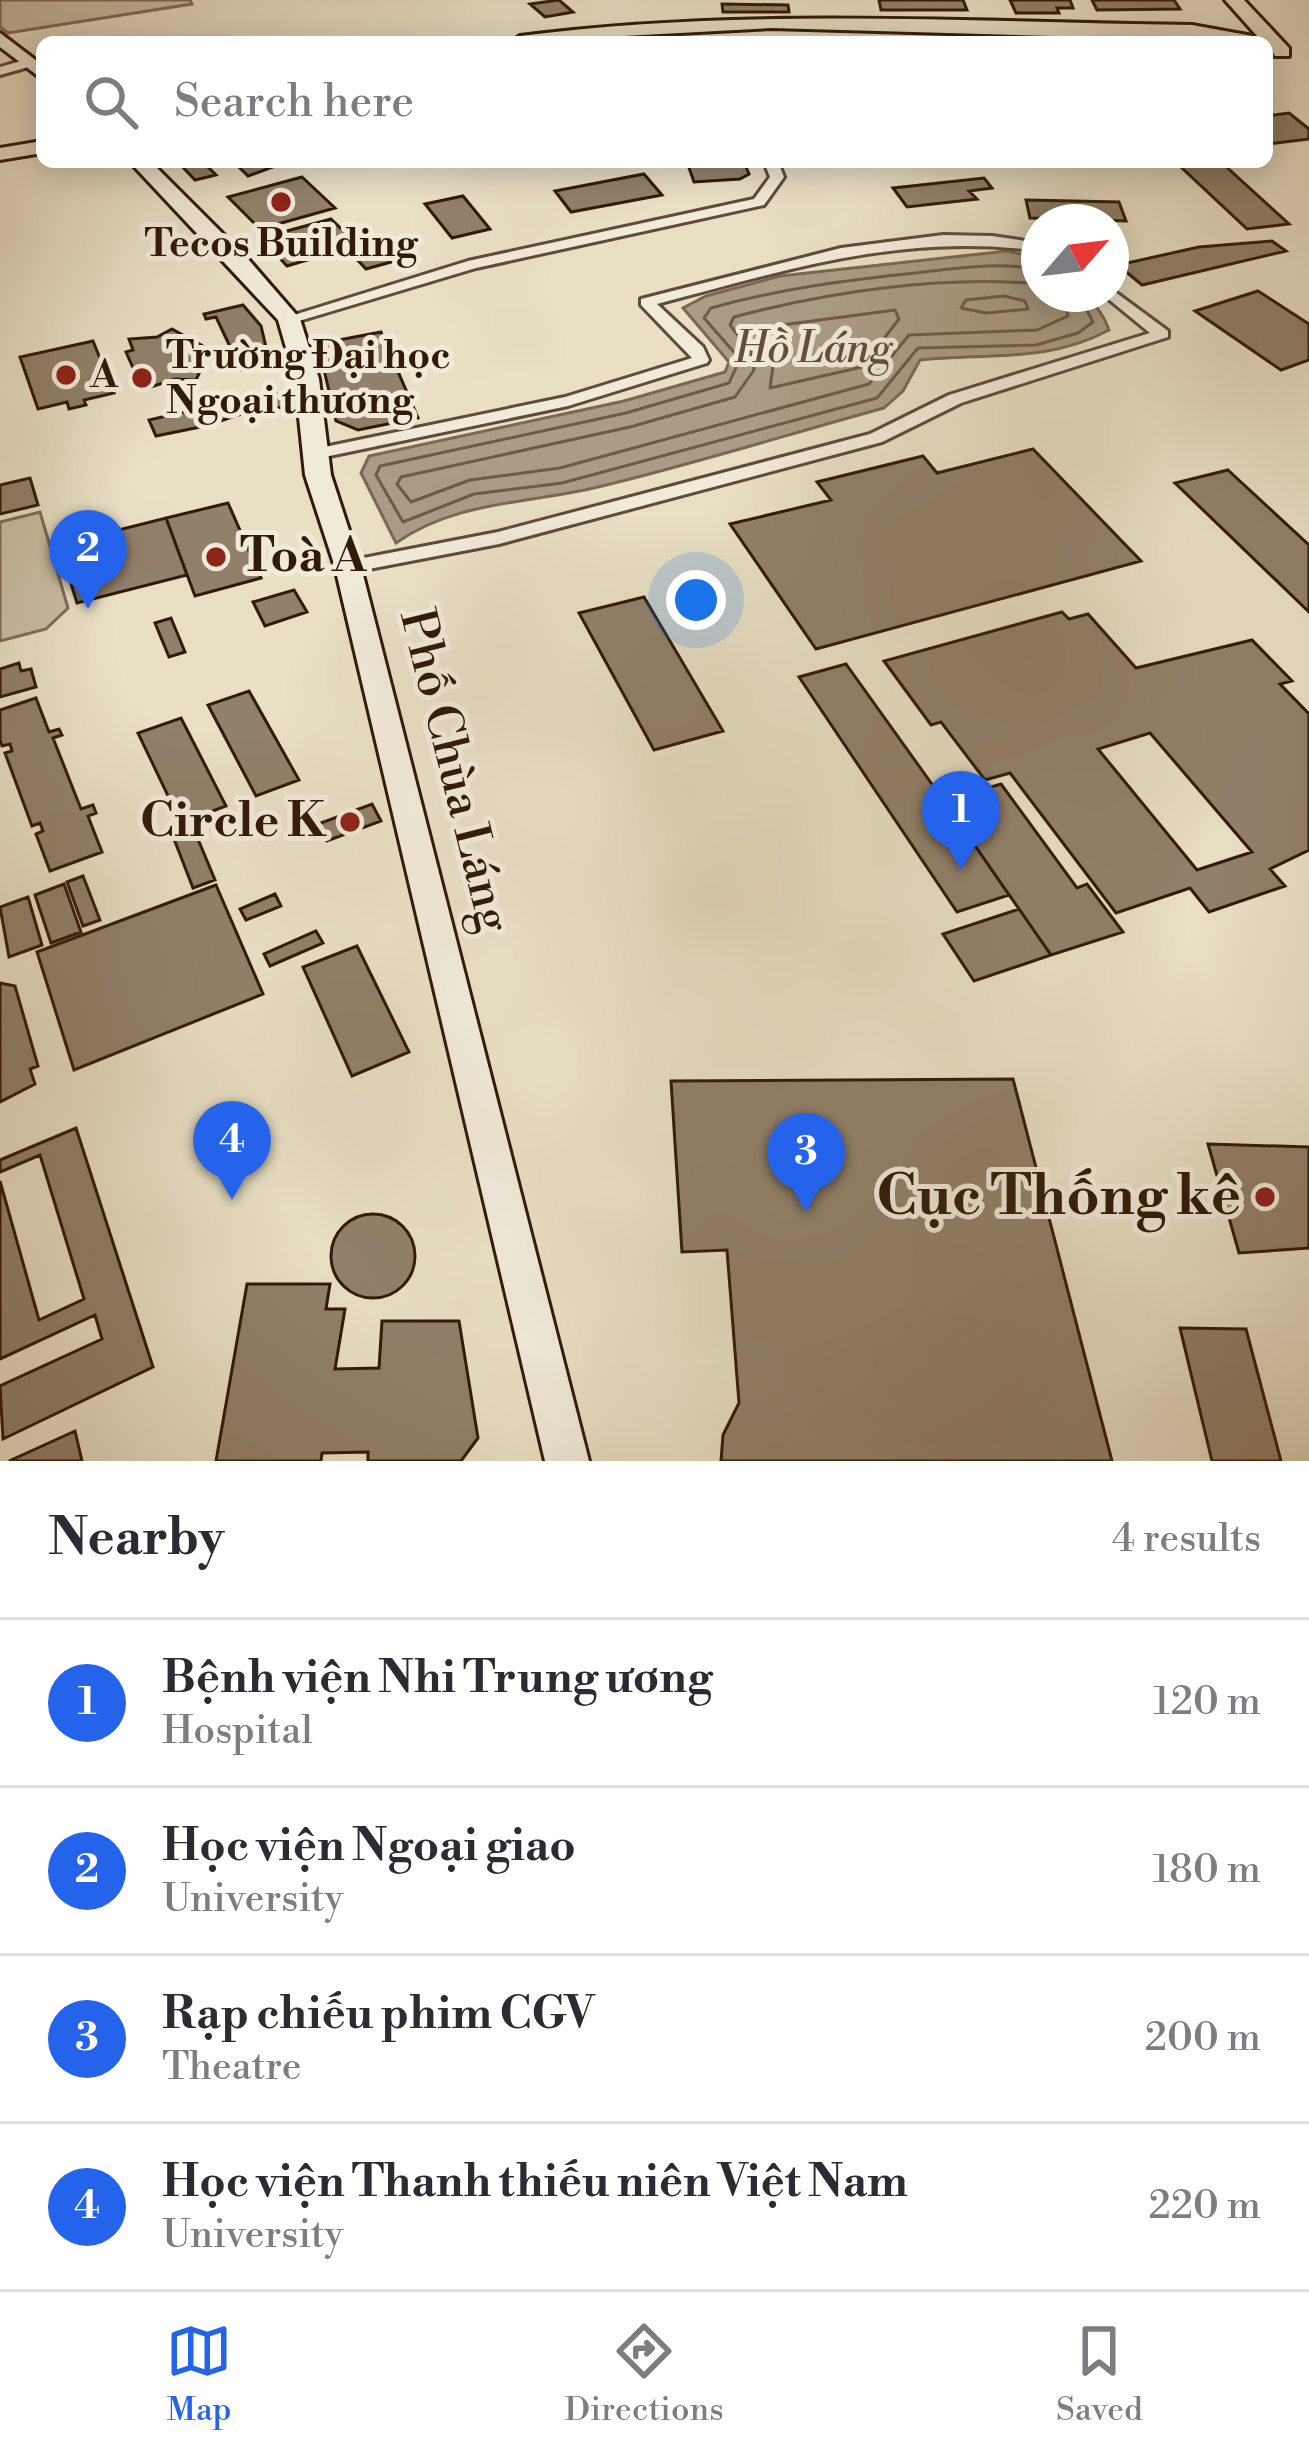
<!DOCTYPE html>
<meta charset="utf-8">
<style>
:root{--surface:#fff;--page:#f2f2f3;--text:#2b2b33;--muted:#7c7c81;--line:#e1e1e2;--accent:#2563eb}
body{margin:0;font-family:"Libre Bodoni",serif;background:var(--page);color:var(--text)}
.compass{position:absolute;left:1021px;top:204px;width:108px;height:108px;border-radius:50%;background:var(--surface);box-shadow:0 6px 30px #0003;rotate:62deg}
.you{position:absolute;left:696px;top:600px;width:42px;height:42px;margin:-30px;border:9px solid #fff;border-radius:50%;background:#1a73e8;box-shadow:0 0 0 18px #1a73e833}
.badge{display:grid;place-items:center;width:78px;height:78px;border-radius:50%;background:var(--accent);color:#fff;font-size:39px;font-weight:700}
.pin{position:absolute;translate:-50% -99px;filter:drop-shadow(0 3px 6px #0008)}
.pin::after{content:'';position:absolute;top:63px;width:42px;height:36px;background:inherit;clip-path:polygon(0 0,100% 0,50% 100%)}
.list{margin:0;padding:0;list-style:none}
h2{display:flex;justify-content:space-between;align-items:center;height:156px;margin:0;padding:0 48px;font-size:51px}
h2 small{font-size:39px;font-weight:400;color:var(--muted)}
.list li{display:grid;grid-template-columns:78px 1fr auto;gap:36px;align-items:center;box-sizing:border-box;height:168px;padding:0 48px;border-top:3px solid var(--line)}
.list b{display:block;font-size:45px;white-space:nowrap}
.list p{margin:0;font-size:39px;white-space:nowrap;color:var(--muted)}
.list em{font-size:39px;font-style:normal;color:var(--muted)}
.icon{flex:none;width:66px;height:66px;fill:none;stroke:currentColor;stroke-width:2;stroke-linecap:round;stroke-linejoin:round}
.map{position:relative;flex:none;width:1309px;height:1461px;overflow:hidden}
.search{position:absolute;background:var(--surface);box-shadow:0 6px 30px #0003;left:36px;right:36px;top:36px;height:132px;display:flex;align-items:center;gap:30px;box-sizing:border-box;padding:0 42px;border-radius:18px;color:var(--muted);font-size:45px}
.sheet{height:828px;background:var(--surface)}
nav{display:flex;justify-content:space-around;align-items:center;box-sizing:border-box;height:168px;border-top:3px solid var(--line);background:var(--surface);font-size:33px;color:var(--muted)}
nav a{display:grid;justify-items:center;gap:6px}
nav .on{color:var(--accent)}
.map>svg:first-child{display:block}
.green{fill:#c9bea5;stroke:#7e6c56;stroke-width:3}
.water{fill:#aa9c85;stroke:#7a6853;stroke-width:3}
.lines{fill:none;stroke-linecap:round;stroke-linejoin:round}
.shore{stroke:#6e5b46;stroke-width:3}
.building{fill:#91806a;stroke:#321a08;stroke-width:3;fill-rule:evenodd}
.street-casing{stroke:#604b37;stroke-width:6}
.secondary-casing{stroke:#321a08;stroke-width:6}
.primary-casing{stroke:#321a08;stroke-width:6}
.street{fill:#f0ead9;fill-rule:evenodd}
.secondary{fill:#f0ead9;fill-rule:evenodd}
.primary{fill:#e8dfc5;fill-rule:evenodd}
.poi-dot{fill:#8f2418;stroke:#f0ead9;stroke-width:4.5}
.labels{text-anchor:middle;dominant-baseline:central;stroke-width:10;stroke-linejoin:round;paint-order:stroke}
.far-poi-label{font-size:39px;font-weight:bold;fill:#321a08;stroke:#f0ead9;text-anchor:start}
.far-water-label{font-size:42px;font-style:italic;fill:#624e3a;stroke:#f0ead9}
.poi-label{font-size:48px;font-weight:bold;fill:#321a08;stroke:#f0ead9;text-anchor:start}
.street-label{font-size:48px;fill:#321a08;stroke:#f0ead9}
.near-poi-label{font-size:57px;font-weight:bold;fill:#321a08;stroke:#f0ead9;text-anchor:end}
</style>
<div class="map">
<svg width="1309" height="1461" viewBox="0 0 1309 1461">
<rect width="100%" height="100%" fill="#e8dfc5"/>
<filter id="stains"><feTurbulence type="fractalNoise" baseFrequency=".00167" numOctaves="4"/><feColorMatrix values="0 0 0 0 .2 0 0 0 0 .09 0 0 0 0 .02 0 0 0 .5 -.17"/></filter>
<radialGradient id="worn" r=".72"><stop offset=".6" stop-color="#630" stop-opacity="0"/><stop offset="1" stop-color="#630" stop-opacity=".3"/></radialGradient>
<path class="green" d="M0,0H190L192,4L8,33L0,27Z
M40,512L68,608L46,629L0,641V522Z"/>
<path class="water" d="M1007,251L1039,258V294C1076,294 1095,292 1109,330C1048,363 988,353 920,360L903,391L884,408C789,434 694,464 598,487C529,504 457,500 396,543L361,473L369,456L624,401L725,372L729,362L683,308L706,296L780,276Z"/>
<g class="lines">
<path class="shore" d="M1039,269C997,262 958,268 916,273C846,280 779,289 711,308L704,318L740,359L729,383L626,413L380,466L376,475L403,522L474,494L562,483L877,398L918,348L1036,345L1078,333L1093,322L1078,294
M1039,284C943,275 827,292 734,317L730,325L751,352L754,370L735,397L630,427L401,477L397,484L411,502L470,480L560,468L869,384L909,335L1037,330L1068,316L1063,294
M1004,296L1025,301L1028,309L986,313L961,308L966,300Z
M895,310L899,319L862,367L770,388L774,359L764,333L767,327Z"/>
</g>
<path class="building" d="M559,0L573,12L545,17L530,4Z
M879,0H963L967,10H881Z
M1010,0H1070L1073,8H1057L1059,13H1016Z
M1092,0H1174L1180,9L1097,10Z
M722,4L788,5L789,12H723Z
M1289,113L1309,129V139L1267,144V116Z
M178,162H203L216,175L195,180Z
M286,162L248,176L235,163L239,162Z
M687,162H744L749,174L740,179L694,182Z
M1221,162L1289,224L1247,229L1181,167Z
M644,174L662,195L571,212L555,191Z
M302,177L335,208L260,229L228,197Z
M984,178L992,188L969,191L977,199L907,207L893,188Z
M463,196L490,229L452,238L425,204Z
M1026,200L1119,202L1126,221L1030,218Z
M331,219L358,245L287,266L261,238Z
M1272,241L1286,251L1142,285L1118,265L1199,247Z
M385,242L402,259L366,269L350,252Z
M1258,291L1309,324V360L1281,370L1195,311Z
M243,305L261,326L270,364L266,368L241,370L216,317L206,319L204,314Z
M172,329L210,350L196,380L175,379L148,388L144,378L138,379L126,352L133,350L129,339L157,337Z
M381,332L418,418L358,430L336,421L318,344Z
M93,341L114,393L84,400L86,405L69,409L67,402L38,409L20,357Z
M282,393L288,407L251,410L247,401Z
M244,398L251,411L205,426L156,436L149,420Z
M1033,449L1141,561L816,649L730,524L831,500L817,482L923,456L937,473Z
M1228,470L1309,545V612L1175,483Z
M30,478L38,505L0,514V485Z
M228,503L261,578L195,596L166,518Z
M166,518L187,575L77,603L59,545Z
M294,590L307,612L265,626L253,602Z
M644,597L723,731L654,750L579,613Z
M1062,612L1069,619L1088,614L1136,668L1252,640L1292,681L1280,684L1309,714V850L1270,869L1285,886L1209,912L1190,888L1116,913L1010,773L985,780L941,722L931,725L884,661ZM1150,733L1252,852L1197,870L1098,749Z
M171,618L185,652L169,657L155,623Z
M19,663L21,671L31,669L36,687L0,697V669Z
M846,664L944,801L1009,895L957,912L799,677Z
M249,691L299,780L256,796L208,705Z
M36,698L49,732L59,729L62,735L53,738L81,809L93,805L96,813L88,816L102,852L50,871L36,834L43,831L40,823L32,826L5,753L12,751L10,744L2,746L0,740V710Z
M181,718L226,806L181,823L138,733Z
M1001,784L1077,888L1087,884L1123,932L1051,955L944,801Z
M372,804L381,821L327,841L318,824Z
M195,832L215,880L193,888L174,839Z
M83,876L100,920L83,926L67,882Z
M64,884L81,932L51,943L35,895Z
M216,885L263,994L74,1070L37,952Z
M275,894L281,906L246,920L240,909Z
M28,897L42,945L9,957L0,907Z
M1019,909L1051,955L974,981L943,934Z
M316,931L323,943L270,966L264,954Z
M357,946L409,1052L352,1076L303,967Z
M0,983L15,986L38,1066L30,1069L35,1084L0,1102Z
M1013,1079L1112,1461H721L723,1435L739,1403L727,1250L682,1252L671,1081Z
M76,1128L153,1367L3,1439L0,1386L102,1339L95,1315L0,1359V1181L39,1320L84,1299L40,1155L0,1172V1160Z
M1208,1144L1309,1147V1248L1239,1253Z
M331 1256a42 42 0 1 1 84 0a42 42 0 1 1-84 0Z
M247,1284H330L326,1309H345L335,1369L379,1368L382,1321H459L478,1438L461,1461H368V1452L322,1453L321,1461H216Z
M1180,1328L1246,1329L1281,1461H1212Z
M75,1431L82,1461H9Z"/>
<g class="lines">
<g class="street-casing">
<path id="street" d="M28,59L34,63L32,66L0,75V67Z
M764,162H778L784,177L764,205L476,268L289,324L281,319L468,261L754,199L770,177Z
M943,235L992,236L1039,243V251C904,232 786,270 657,304L703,347L709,360L707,363L568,406L315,459L306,454L315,449L565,397L692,358L641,305V299L841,248Z
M1111,289L1168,331V337L961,403L882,442L499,544L348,573L339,567L348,561L498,532L870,434L949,395L1150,333L1106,297L1103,294H1111Z"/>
</g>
<g class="secondary-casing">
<path id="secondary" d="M0,33L42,65V79L0,47Z
M130,162H151L248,259L300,319L319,379L331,475L361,567L589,1461H545L335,567L305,475L295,379L278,320Z"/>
</g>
<g class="primary-casing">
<path id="primary" d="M1225,0H1244L1289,48V56H1275L1267,42L771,28L511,42L520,36C744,7 967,22 1192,25L1258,37Z
M42,141V153L0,160V148Z"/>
</g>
<use href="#street" class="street"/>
<use href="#secondary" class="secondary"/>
<use href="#primary" class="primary"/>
</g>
<g class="poi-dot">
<circle cx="281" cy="202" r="12"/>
<circle cx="66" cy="375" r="12"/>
<circle cx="142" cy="378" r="12"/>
<circle cx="216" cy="557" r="12"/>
<circle cx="350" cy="822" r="12"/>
<circle cx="1265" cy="1197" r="12"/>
</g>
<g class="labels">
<g class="far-poi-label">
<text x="281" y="244" text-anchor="middle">Tecos Building</text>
<text x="166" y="356">Trường Đại học<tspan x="166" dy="45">Ngoại thương</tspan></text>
<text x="90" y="375">A</text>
</g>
<g class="far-water-label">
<text x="813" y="349">Hồ Láng</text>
</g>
<g class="poi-label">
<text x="240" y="557">Toà A</text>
<text x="326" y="822" text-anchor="end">Circle K</text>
</g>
<g class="street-label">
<text transform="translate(454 771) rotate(76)">Phố Chùa Láng</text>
</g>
<g class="near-poi-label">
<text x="1241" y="1197">Cục Thống kê</text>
</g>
</g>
<rect width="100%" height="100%" filter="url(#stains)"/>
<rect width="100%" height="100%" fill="url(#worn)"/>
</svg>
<svg class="compass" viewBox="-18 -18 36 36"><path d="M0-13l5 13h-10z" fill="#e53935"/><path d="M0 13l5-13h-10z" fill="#7c7c81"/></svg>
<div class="you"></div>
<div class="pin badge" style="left:961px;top:870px">1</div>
<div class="pin badge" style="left:88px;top:609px">2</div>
<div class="pin badge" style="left:806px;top:1212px">3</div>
<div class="pin badge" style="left:232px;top:1200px">4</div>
<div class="search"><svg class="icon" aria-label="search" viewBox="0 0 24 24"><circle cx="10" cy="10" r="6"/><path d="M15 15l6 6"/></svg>Search here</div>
</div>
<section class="sheet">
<h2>Nearby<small>4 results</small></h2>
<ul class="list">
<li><span class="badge">1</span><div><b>Bệnh viện Nhi Trung ương</b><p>Hospital</p></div><em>120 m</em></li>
<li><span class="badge">2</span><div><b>Học viện Ngoại giao</b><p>University</p></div><em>180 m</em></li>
<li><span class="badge">3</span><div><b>Rạp chiếu phim CGV</b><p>Theatre</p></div><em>200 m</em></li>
<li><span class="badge">4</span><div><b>Học viện Thanh thiếu niên Việt Nam</b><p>University</p></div><em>220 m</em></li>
</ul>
</section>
<nav>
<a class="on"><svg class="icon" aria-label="map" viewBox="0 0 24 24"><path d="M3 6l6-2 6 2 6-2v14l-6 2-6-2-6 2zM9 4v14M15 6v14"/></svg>Map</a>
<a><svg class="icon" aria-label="directions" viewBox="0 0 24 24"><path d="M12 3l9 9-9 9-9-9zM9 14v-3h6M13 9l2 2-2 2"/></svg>Directions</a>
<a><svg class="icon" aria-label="saved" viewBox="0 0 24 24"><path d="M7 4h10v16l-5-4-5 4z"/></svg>Saved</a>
</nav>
